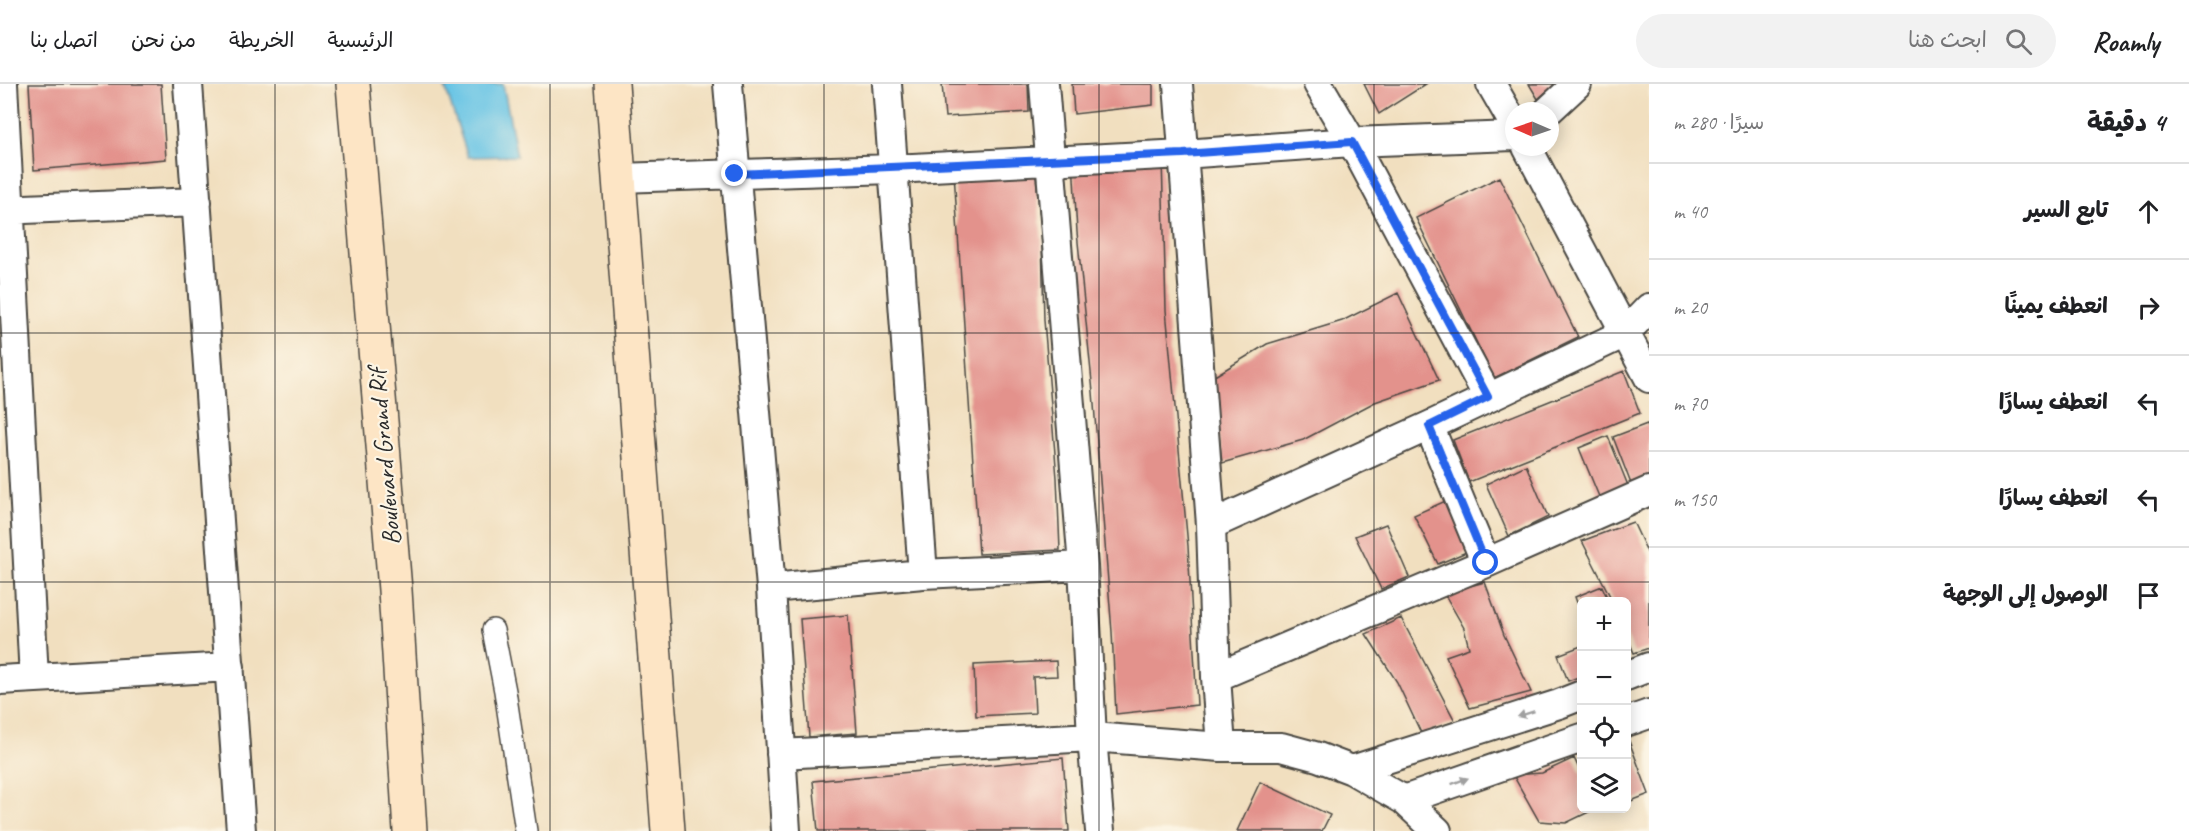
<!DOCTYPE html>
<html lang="ar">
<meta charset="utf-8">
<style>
:root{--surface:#fff;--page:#f2f2f2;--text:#202124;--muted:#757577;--line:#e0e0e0}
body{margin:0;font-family:Caveat,"Playpen Sans Arabic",sans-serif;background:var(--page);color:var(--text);direction:rtl}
.controls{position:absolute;right:18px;bottom:18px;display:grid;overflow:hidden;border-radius:9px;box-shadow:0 3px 15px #0003}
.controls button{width:54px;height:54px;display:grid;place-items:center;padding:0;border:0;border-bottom:2px solid var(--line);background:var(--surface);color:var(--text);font:30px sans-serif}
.compass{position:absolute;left:1505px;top:18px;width:54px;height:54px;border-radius:50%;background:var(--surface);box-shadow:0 3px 15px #0003;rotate:272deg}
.stop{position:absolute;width:18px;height:18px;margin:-14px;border:4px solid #2563eb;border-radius:50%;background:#fff}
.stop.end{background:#2563eb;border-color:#fff;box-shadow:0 2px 6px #0008}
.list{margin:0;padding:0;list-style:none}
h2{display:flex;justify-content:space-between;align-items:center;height:78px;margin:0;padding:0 24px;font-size:26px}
h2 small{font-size:20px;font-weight:400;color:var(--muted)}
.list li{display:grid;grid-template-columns:39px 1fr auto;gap:18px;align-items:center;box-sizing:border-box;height:96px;padding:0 24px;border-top:2px solid var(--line)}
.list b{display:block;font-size:22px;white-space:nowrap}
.list em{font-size:20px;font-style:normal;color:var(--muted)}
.icon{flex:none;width:33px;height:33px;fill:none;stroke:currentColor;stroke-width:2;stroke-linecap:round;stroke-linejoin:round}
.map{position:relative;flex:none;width:1649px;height:747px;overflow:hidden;direction:ltr}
header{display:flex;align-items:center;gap:36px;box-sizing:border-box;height:84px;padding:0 30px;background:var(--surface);border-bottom:2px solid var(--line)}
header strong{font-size:28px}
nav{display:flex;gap:33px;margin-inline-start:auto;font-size:21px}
.search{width:420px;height:54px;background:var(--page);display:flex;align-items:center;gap:15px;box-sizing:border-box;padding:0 21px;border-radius:33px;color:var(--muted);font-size:22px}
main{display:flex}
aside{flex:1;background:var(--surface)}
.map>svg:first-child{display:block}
.water{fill:#67c4e5;stroke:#497888;stroke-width:1.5}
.building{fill:#e3928c}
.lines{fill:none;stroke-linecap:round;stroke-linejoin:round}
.pedestrian-casing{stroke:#494641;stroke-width:24}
.minor-casing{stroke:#494641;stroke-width:32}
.secondary-casing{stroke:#494641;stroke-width:36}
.pedestrian{stroke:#fff;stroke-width:21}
.minor{stroke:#fff;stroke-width:28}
.secondary{stroke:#fde5c5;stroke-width:33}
.oneway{fill:#a0a0a0}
.route{stroke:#2563eb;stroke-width:8}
.grid{fill:none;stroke:#2b2b2b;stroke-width:1.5;stroke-opacity:0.55}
.labels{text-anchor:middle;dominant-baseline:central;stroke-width:4.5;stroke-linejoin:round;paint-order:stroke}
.street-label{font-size:26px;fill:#2b2b2b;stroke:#fcf5e5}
</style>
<header>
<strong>Roamly</strong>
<div class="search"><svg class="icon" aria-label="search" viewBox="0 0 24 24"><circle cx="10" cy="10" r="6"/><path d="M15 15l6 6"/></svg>ابحث هنا</div>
<nav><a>الرئيسية</a><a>الخريطة</a><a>من نحن</a><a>اتصل بنا</a></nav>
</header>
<main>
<aside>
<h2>4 دقيقة<small>سيرًا · 280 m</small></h2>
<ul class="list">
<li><svg class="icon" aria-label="ahead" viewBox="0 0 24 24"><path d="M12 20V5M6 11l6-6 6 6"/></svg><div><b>تابع السير</b></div><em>40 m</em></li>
<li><svg class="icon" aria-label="right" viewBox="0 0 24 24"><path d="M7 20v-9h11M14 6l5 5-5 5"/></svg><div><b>انعطف يمينًا</b></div><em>20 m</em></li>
<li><svg class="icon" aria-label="left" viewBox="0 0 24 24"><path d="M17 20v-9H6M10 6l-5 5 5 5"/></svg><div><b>انعطف يسارًا</b></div><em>70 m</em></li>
<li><svg class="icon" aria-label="left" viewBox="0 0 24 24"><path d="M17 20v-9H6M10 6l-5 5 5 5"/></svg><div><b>انعطف يسارًا</b></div><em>150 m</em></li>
<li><svg class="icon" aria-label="arrive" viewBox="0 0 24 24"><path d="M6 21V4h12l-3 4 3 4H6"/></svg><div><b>الوصول إلى الوجهة</b></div></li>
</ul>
</aside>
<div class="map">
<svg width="1649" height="747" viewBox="0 0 1649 747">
<rect width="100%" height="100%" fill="#fcf5e5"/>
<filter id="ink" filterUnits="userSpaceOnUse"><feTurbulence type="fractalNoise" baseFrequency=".0167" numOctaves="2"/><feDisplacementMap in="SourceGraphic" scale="12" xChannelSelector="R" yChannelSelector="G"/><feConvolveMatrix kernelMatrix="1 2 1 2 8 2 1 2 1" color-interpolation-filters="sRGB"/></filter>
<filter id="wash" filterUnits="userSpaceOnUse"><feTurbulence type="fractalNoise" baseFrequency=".008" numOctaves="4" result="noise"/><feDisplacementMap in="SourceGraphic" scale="24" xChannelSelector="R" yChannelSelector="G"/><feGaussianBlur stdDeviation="1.35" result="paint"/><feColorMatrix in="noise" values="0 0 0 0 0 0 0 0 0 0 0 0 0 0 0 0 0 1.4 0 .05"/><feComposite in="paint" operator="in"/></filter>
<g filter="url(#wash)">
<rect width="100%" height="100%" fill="#f1dfbf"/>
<path class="water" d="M444,0H503L517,72L468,73Z"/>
<g id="blocks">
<path class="building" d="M29,0H161L166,75L34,86Z
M942,0H1028L1029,28L945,33Z
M1072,0H1153V21L1074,30Z
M1364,0H1426L1379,30Z
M1529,0H1555L1538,15Z
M1162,74L1166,226L1188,462L1197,621L1116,630L1112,548L1093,308L1077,148L1073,76Z
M1035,83L1042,155L1044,236L1057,394L1060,466L979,470L954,89Z
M1499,93L1578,253L1494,294L1416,134Z
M1398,209L1439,296L1375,318L1303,356L1222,379L1213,293L1267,260L1342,237Z
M1624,287L1640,329L1469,398L1453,356Z
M1647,340L1649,343V398L1633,405L1613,353Z
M1608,352L1629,404L1600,415L1579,364Z
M1526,381L1548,433L1509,452L1486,400Z
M1450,415L1471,466L1438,480L1414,431Z
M1633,438L1649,472V564L1634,569L1626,550V518H1613L1582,457Z
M1386,440L1409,493L1381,505L1355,452Z
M1485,498L1504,551L1531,608L1470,624L1446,572L1469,564L1464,544L1444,509Z
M1602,502L1609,518H1581V530L1575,513Z
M848,531L857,649L809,653L800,535Z
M1401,534L1455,637L1422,651L1397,598L1366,550Z
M1581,562V592L1568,597L1558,571Z
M1056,577L1057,592L1033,593L1035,629L976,632L974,581Z
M1629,657L1649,710L1626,719V658Z
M1063,674L1069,747H818L813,697Z
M1574,674L1581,689V724H1597L1566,739L1539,737L1513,691L1542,689Z
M1260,698L1330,731L1322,747H1237Z"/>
</g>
</g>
<g filter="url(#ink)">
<use href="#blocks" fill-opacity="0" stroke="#494641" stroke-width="1.5"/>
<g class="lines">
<g class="pedestrian-casing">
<path id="pedestrian" d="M493,546L505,607L526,747"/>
</g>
<g class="minor-casing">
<path id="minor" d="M3,0L34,594
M188,0L241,747
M728,0L771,504L786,747
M887,0L923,490
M1044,0L1083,482L1092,653L1100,747
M1178,0L1211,441L1216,593L1221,663
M1318,0L1352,58L1488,313
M1491,0L1514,40
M1548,27L1577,0
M1527,63L1649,294
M619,94L893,85L1183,70L1352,58L1514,52
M0,126L197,118
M1429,342L1486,479
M1211,441L1429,342L1625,249L1649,224
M771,504L923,490L1083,482
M1626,592L1649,583
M1216,593L1486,479L1649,407
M0,596L230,583
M1626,638L1649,630
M781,670L1092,653L1221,663H1281L1318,673L1352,686L1404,716L1437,747
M1352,686L1559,620L1582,611
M1404,716L1582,654"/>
</g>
<g class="secondary-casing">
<path id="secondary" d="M353,0L395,506L410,747
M612,0L668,747"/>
</g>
<use href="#pedestrian" class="pedestrian"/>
<use href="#minor" class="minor"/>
<use href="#secondary" class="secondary"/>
</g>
<defs><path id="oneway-solid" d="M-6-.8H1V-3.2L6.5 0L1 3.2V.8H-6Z" transform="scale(1.5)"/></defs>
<g class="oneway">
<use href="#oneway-solid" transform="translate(1526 630) rotate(162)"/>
<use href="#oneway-solid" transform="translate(1460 697) rotate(-20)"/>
</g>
</g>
<g class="lines" filter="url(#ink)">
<path class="route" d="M735,90L1183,70L1352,58L1488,313L1429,342L1486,479"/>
</g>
<path class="grid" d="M275,0V747M550,0V747M824,0V747M1099,0V747M1374,0V747M0,249H1649M0,498H1649"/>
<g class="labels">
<g class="street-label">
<text transform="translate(384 373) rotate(-95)">Boulevard Grand Rif</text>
</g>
</g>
</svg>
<div class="controls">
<button>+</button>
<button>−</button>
<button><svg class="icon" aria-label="locate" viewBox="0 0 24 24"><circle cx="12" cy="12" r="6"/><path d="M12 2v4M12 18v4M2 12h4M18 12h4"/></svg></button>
<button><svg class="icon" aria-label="layers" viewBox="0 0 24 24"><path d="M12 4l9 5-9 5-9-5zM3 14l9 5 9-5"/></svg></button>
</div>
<svg class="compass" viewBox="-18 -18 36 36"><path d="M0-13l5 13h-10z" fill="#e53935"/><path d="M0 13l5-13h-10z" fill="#757577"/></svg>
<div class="stop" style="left:1486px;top:479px"></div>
<div class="stop end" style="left:735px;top:90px"></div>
</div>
</main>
